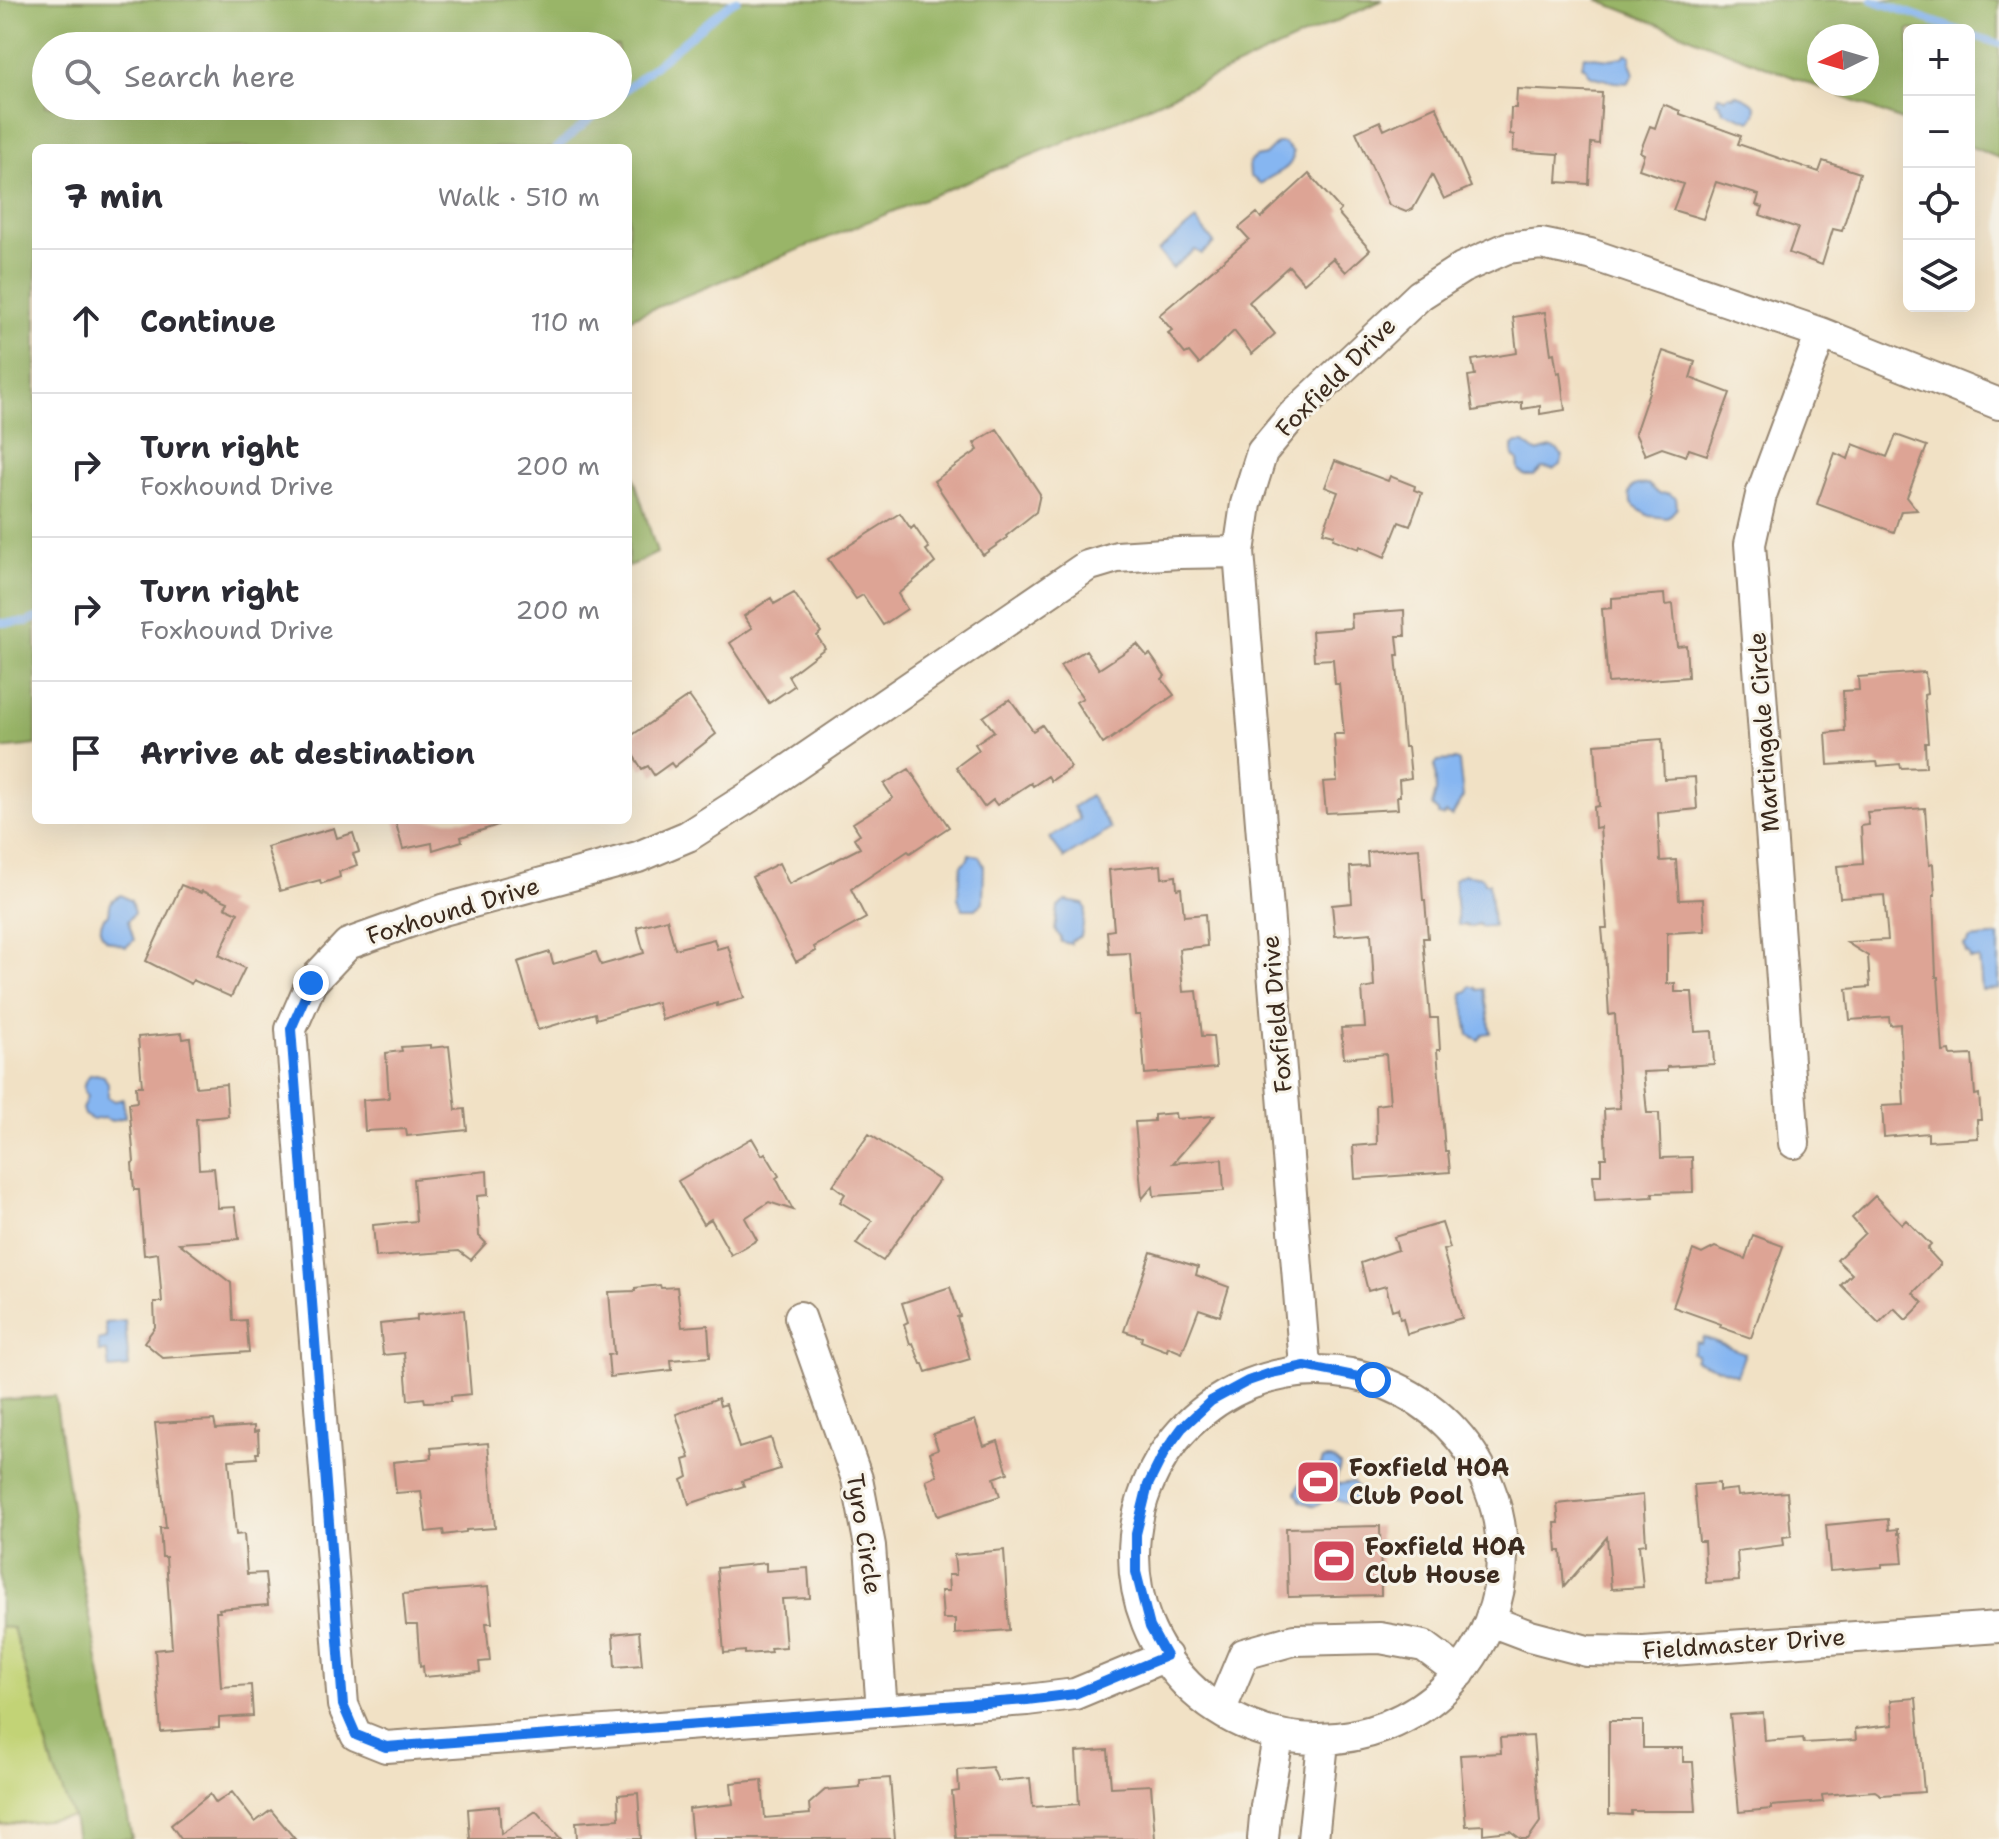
<!DOCTYPE html>
<meta charset="utf-8">
<style>
:root{--surface:#fff;--page:#f7f7f7;--text:#2b2b33;--muted:#7c7c81;--line:#e1e1e2}
body{margin:0;font-family:"Shantell Sans",sans-serif;background:var(--page);color:var(--text)}
.controls{position:absolute;right:24px;top:24px;display:grid;overflow:hidden;border-radius:12px;box-shadow:0 8px 32px #0002}
.controls button{width:72px;height:72px;display:grid;place-items:center;padding:0;border:0;border-bottom:2px solid var(--line);background:var(--surface);color:var(--text);font:40px sans-serif}
.compass{position:absolute;left:1807px;top:24px;width:72px;height:72px;border-radius:50%;background:var(--surface);box-shadow:0 8px 32px #0002;rotate:265deg}
.stop{position:absolute;width:24px;height:24px;margin:-18px;border:6px solid #1a73e8;border-radius:50%;background:#fff}
.stop.end{background:#1a73e8;border-color:#fff;box-shadow:0 2px 8px #0008}
.list{margin:0;padding:0;list-style:none}
h2{display:flex;justify-content:space-between;align-items:center;height:104px;margin:0;padding:0 32px;font-size:34px}
h2 small{font-size:26px;font-weight:400;color:var(--muted)}
.list li{display:grid;grid-template-columns:52px 1fr auto;gap:24px;align-items:center;box-sizing:border-box;height:144px;padding:0 32px;border-top:2px solid var(--line)}
.list b{display:block;font-size:30px;white-space:nowrap}
.list p{margin:0;font-size:26px;white-space:nowrap;color:var(--muted)}
.list em{font-size:26px;font-style:normal;color:var(--muted)}
.icon{flex:none;width:44px;height:44px;fill:none;stroke:currentColor;stroke-width:2;stroke-linecap:round;stroke-linejoin:round}
.map{position:relative;flex:none;width:1999px;height:1839px;overflow:hidden}
.search{position:absolute;background:var(--surface);box-shadow:0 8px 32px #0002;left:32px;top:32px;width:600px;height:88px;display:flex;align-items:center;gap:20px;box-sizing:border-box;padding:0 28px;border-radius:44px;color:var(--muted);font-size:30px}
.panel{position:absolute;background:var(--surface);box-shadow:0 8px 32px #0002;left:32px;top:144px;width:600px;height:680px;border-radius:12px}
.map>svg:first-child{display:block}
.green{fill:#c2d376;stroke:#7e7e4a;stroke-width:2}
.forest{fill:#99b567;stroke:#6a7042;stroke-width:2;fill-rule:evenodd}
.water{fill:#86b6f1;stroke:#607088;stroke-width:2}
.lines{fill:none;stroke-linecap:round;stroke-linejoin:round}
.stream{stroke:#86b6f1;stroke-width:8}
.building{fill:#dda495}
.minor-casing{stroke:#968672;stroke-width:34}
.minor{stroke:#fff;stroke-width:30}
.route{stroke:#1a73e8;stroke-width:10}
.labels{text-anchor:middle;dominant-baseline:central;stroke-width:6;stroke-linejoin:round;paint-order:stroke}
.street-label{font-size:24px;fill:#3b2a1e;stroke:#f7f3e8}
.poi-label{font-size:24px;font-weight:bold;fill:#3b2a1e;stroke:#f7f3e8;text-anchor:start}
</style>
<div class="map">
<svg width="1999" height="1839" viewBox="0 0 1999 1839">
<rect width="100%" height="100%" fill="#f7f3e8"/>
<filter id="ink" filterUnits="userSpaceOnUse"><feTurbulence type="fractalNoise" baseFrequency=".0125" numOctaves="2"/><feDisplacementMap in="SourceGraphic" scale="16" xChannelSelector="R" yChannelSelector="G"/><feConvolveMatrix kernelMatrix="1 2 1 2 8 2 1 2 1" color-interpolation-filters="sRGB"/></filter>
<filter id="wash" filterUnits="userSpaceOnUse"><feTurbulence type="fractalNoise" baseFrequency=".006" numOctaves="4" result="noise"/><feDisplacementMap in="SourceGraphic" scale="32" xChannelSelector="R" yChannelSelector="G"/><feGaussianBlur stdDeviation="1.8" result="paint"/><feColorMatrix in="noise" values="0 0 0 0 0 0 0 0 0 0 0 0 0 0 0 0 0 1.4 0 .05"/><feComposite in="paint" operator="in"/></filter>
<g filter="url(#wash)">
<rect width="100%" height="100%" fill="#f1e1c5"/>
<path class="green" d="M0,1627L13,1628L55,1772L73,1817L0,1825Z"/>
<path class="forest" d="M0,0H1383L1118,120L628,319V148H36V745L0,749ZM618,46V106H46V46Z
M1597,0H1999V158L1969,146V30H1909V123ZM1867,36V84H1819V36Z
M628,458L657,553L628,567Z
M55,1396L78,1555L132,1839H77L73,1817L55,1772L13,1628L0,1627V1400Z"/>
<path class="water" d="M1626,53L1631,56L1630,62L1634,74L1628,83L1614,82L1592,76L1589,74L1586,68L1582,66L1584,56L1610,59L1623,57Z
M1735,94C1749,99 1764,104 1751,121L1722,111L1723,108L1720,106L1721,103L1716,102L1718,95L1725,98L1729,95L1734,96Z
M1277,143H1284L1293,152C1294,171 1272,173 1261,184L1250,176L1249,163L1256,157L1265,155Z
M1196,220L1214,243L1202,254L1195,250L1172,268L1158,251Z
M1517,443H1524L1536,452C1549,450 1553,442 1562,456L1561,465L1554,469L1542,468L1534,476H1526L1519,471L1518,460L1513,456V446Z
M1648,484L1659,494L1667,493L1676,498L1677,508L1668,518L1649,516L1635,507L1632,503L1629,494L1632,487L1637,485Z
M1456,760L1459,762L1463,797L1452,816L1445,813L1443,816L1438,815V812L1432,806L1436,791L1435,765L1438,761Z
M1090,796L1111,829L1064,858L1050,838L1080,819L1073,807Z
M969,854L979,856L984,866L983,902L976,909H963L958,898L961,865L968,859Z
M1463,874L1482,877L1485,883H1489L1493,926L1481,927L1479,924L1469,927L1465,925H1458L1454,879Z
M121,895L131,901L134,913L128,921L134,940L126,947L107,940L101,933C100,925 101,918 109,914C110,903 110,900 121,895Z
M1066,901L1083,904L1086,908L1081,936L1071,941V944L1061,942V938L1055,930L1058,907Z
M1999,936V989L1982,990L1979,959H1970L1969,954L1966,953L1964,945L1967,944L1970,939Z
M1470,987H1475L1478,990L1484,989L1491,1033L1483,1034L1479,1040L1469,1035L1462,993L1468,991Z
M96,1074L104,1076L108,1084V1097L115,1101L123,1099L125,1117L112,1121L103,1118L93,1120L84,1115L82,1109L87,1097C81,1089 83,1082 90,1075Z
M125,1321L129,1367L109,1369L107,1352H99L98,1340L107,1338L105,1323Z
M1703,1337L1745,1353L1737,1375L1695,1360L1697,1355L1692,1353L1696,1342L1701,1343Z
M1329,1459L1335,1460L1340,1465C1340,1472 1335,1476 1336,1483L1340,1484L1353,1482C1362,1490 1362,1501 1349,1504C1330,1499 1334,1495 1314,1506L1301,1502L1296,1493C1302,1472 1310,1483 1318,1472C1320,1468 1321,1464 1323,1460Z"/>
<g class="lines">
<path class="stream" d="M1872,0L1958,30
M1969,34L1999,44
M618,96L728,5L737,0
M556,148L606,106
M0,623L27,622L36,618"/>
</g>
<g id="blocks">
<path class="building" d="M1517,89L1602,93L1599,144L1591,143L1589,184L1557,182L1559,154L1513,151L1514,135L1510,134L1511,108H1516Z
M1663,104L1680,111V114L1741,136L1738,144L1819,172L1823,161L1860,173L1842,231L1833,229L1822,265L1789,253L1798,228L1760,215L1763,207L1756,205L1759,195L1716,182L1703,219L1673,210L1683,184L1639,169L1644,154L1640,152L1650,126L1655,128Z
M1436,106L1471,187L1444,199L1432,175L1413,209L1406,212L1389,205L1356,132L1380,121L1384,130Z
M1309,174L1341,210L1338,213L1370,250L1346,272L1333,258L1304,283L1289,266L1249,302L1275,334L1252,354L1234,331L1199,364L1189,352L1185,354L1168,333L1172,330L1159,315L1249,239L1239,228L1257,213L1261,218Z
M1545,312L1551,354L1554,353L1557,373L1560,372L1565,410L1540,414V406L1522,409V402L1473,411L1468,376L1475,375L1472,360L1517,353L1513,317Z
M1663,351L1695,362L1690,378L1730,393L1707,455L1689,449L1686,456L1662,448L1645,455L1635,433Z
M997,429L1040,494L1036,512L1006,536L1007,538L983,555L934,481L978,450L974,443Z
M1896,435L1927,446L1907,497L1917,510L1901,511L1894,532L1817,504L1835,453L1848,459L1853,444L1887,457Z
M1335,461L1388,481L1390,476L1415,486L1414,490L1422,493L1410,526L1399,522L1385,557L1360,546L1359,549L1333,539L1334,535L1323,532L1338,492L1325,487Z
M900,513L911,529L914,526L929,548L926,550L935,563L898,594L907,609L883,625L863,595L856,599L828,559Z
M794,593L821,632L817,636L825,648L788,676L794,686L769,703L730,643L752,628L744,616L771,598L774,604Z
M1664,594L1665,605L1673,604L1677,646L1686,645L1688,677L1608,683L1602,609L1612,608V598Z
M1404,610L1405,636H1397L1399,655H1396L1404,747H1408L1411,778L1399,780L1400,796H1397L1398,809L1326,813L1323,782L1337,781L1334,734H1344L1339,684H1335L1333,659L1314,660L1312,631L1352,628L1351,614Z
M1137,644L1147,656L1150,654L1165,676L1162,679L1174,695L1103,744L1076,702L1083,698L1060,666L1086,650L1099,669Z
M1925,672L1927,694L1924,695L1928,743H1925L1926,767L1901,768L1900,764L1878,766L1877,762L1828,765L1826,733L1845,731L1843,691L1859,690L1858,677Z
M689,696L716,734L674,767L671,763L654,775L648,766L642,769L628,747V738Z
M1010,699L1033,731L1042,725L1071,767L1051,781L1048,776L1033,786L1031,783L997,805L993,800L984,807L956,767L979,750L975,744L994,731L983,717Z
M1662,739L1664,779L1695,777L1697,809L1658,813L1660,861L1676,860L1679,900L1703,899L1705,931L1667,933V984L1675,983V992H1692L1695,1032L1712,1031L1714,1064L1667,1067V1071L1643,1072L1647,1113H1659L1661,1158L1692,1157L1693,1192L1652,1193L1653,1197L1595,1200L1593,1175H1601V1158H1606L1604,1109L1620,1108L1615,1014L1609,1015L1605,950H1604L1602,928H1607L1600,827L1595,828L1594,807L1599,806L1595,744Z
M909,769L949,827L910,853L908,851L851,889L866,918L814,947L816,951L796,962L752,877L779,863L789,884L860,848L854,838L860,834L853,823L893,798L884,784Z
M1925,808L1929,865L1933,864L1935,896H1933L1936,977H1938L1943,1052L1950,1051L1951,1056L1972,1055L1975,1095L1979,1094L1981,1120H1977L1978,1138L1928,1141V1133L1884,1137L1882,1106L1904,1105L1900,1024L1890,1025L1889,1017L1850,1020L1847,989L1870,987L1868,956L1846,942L1888,940L1884,895L1840,898L1837,866L1863,864L1861,826L1869,825L1867,812Z
M395,820H498V825L461,837L462,841L433,850L432,843L403,849Z
M334,828L337,838L353,833L359,852L353,854L357,865L339,872L340,877L321,884L320,880L280,891L267,847Z
M1419,848L1423,900H1425L1428,938H1423L1430,1018H1438L1440,1050H1437L1445,1151H1448L1450,1172L1355,1179L1353,1146L1377,1144L1376,1105L1390,1103L1386,1054L1344,1058L1341,1028L1365,1027L1362,989L1374,987L1371,933L1335,936L1332,905L1352,903L1350,867L1368,866L1367,852Z
M1161,865L1162,878L1176,876L1177,889L1181,888L1184,916L1205,914L1207,946L1179,949L1183,992L1197,991L1202,1036H1213L1216,1068L1145,1074L1140,1015H1135L1130,953L1109,954L1107,931L1114,930L1109,870Z
M181,885L201,893L202,891L228,902L225,907L238,913L219,955L245,968L231,997L193,980L191,984L146,961Z
M667,919L675,949L714,939L717,949L728,946L744,998L717,1006V1003L662,1020L657,1002L596,1019L595,1013L538,1030L518,962L550,952L553,964L596,952L601,965L644,953L637,927Z
M182,1033L183,1039L190,1038L196,1087L226,1084L228,1116L196,1119L199,1169L214,1168L218,1208L235,1207L239,1239L179,1243L231,1283L233,1321L246,1320L249,1352L163,1358L144,1342L155,1327L154,1302H162L158,1253L144,1255L139,1190H134L132,1163L134,1162L129,1103L137,1102L136,1086H142L138,1037Z
M430,1045V1048L449,1046L456,1110L465,1109L467,1130L407,1136L406,1129L365,1131L363,1100L389,1098L386,1053L402,1051L401,1047Z
M1175,1113L1176,1119L1214,1116L1173,1163L1222,1159L1224,1191L1154,1196L1153,1186L1142,1199L1135,1122L1154,1121V1115Z
M869,1134L939,1180L883,1261L856,1244L872,1221L840,1202L845,1194L833,1185Z
M752,1138L762,1155L765,1153L779,1176L776,1178L793,1210L769,1202L745,1218L757,1240L731,1255L711,1219L703,1224L678,1181Z
M487,1171L488,1195L477,1196L479,1236L486,1243L471,1260L459,1251L376,1257L373,1225L416,1221L413,1179Z
M1875,1196L1902,1224L1906,1220L1931,1245L1927,1249L1941,1264L1913,1293L1923,1303L1906,1320L1894,1308L1879,1323L1841,1285L1852,1274L1837,1260L1865,1233L1852,1218Z
M1442,1223L1450,1248L1443,1250L1462,1318L1407,1334L1403,1318L1400,1319L1398,1308L1392,1310L1386,1286L1368,1291L1361,1263L1398,1250L1394,1237Z
M1753,1235L1783,1246L1751,1338L1720,1327L1721,1324L1673,1307L1693,1250L1702,1254L1715,1247L1745,1259Z
M1151,1252L1198,1267L1196,1275L1229,1287L1220,1316L1199,1309L1182,1353L1168,1347L1167,1351L1141,1341L1142,1337L1124,1331Z
M660,1285L661,1288L677,1287L682,1327L708,1325L710,1357L671,1360L672,1370L610,1377L608,1355L614,1354L609,1292L635,1291V1288Z
M950,1287L960,1316L957,1317L970,1359L926,1372L923,1364H921L913,1343L910,1344L904,1324L908,1322L902,1303Z
M464,1310L471,1394L451,1396V1401L425,1402L424,1398L408,1400L404,1353L383,1355L380,1324L417,1320V1315Z
M718,1398L720,1406L726,1404L739,1448L771,1438L780,1469L742,1481L744,1486L689,1504L682,1480L688,1477L684,1460L690,1458L676,1414Z
M214,1420L216,1429L254,1426V1432L258,1431L259,1453H256L257,1458L229,1460L236,1535L244,1534L247,1574L265,1573L268,1605L219,1609L220,1612H216L221,1687L251,1685L253,1716L219,1718V1728L161,1732L155,1650L172,1648L166,1557H162L160,1528H166L155,1423Z
M975,1420L984,1446L998,1441L1008,1473L994,1478L1000,1496L938,1516L926,1480L937,1476L930,1452L938,1449L933,1434Z
M488,1443L495,1528L466,1530V1532L444,1535L443,1530L426,1532L421,1491L396,1493L393,1462L432,1458L431,1448Z
M1719,1483V1491L1737,1489L1738,1496L1787,1492L1791,1536L1783,1537L1784,1545L1737,1551L1739,1581L1706,1583L1704,1541H1699L1694,1485Z
M1643,1495L1646,1544L1639,1545L1643,1587L1611,1589L1607,1537L1564,1587L1561,1551H1557L1555,1523H1559L1557,1504Z
M1888,1519L1889,1530L1898,1529V1534L1900,1533L1903,1563L1882,1564V1567L1830,1571L1826,1525Z
M1380,1526L1381,1595L1288,1597L1286,1528Z
M1004,1550L1009,1630L955,1634V1619H943L941,1591H949L948,1575H956L954,1555Z
M766,1563V1571L808,1568L810,1598L782,1599L786,1647L770,1648L771,1652L745,1654V1651L724,1653L717,1568Z
M488,1587L492,1623H486L490,1661L479,1662L480,1672L424,1677L423,1666L420,1667L417,1625H406L403,1594Z
M639,1631L642,1665L615,1667L613,1634Z
M1916,1698L1924,1792L1881,1795L1875,1791L1822,1795L1823,1802L1771,1806V1809L1739,1812L1730,1715L1763,1713L1765,1741L1803,1738L1804,1743L1856,1740L1855,1729L1893,1725L1891,1700Z
M1609,1721H1643V1748H1683V1762H1693L1696,1811H1631V1815L1609,1814Z
M1533,1736L1540,1822L1528,1839H1521L1510,1831L1483,1834V1825L1466,1826L1460,1755L1501,1753L1500,1738Z
M1108,1750L1111,1787L1151,1785L1155,1839L956,1838L952,1792L959,1791L958,1770L992,1767L998,1781L1030,1778L1033,1807L1079,1804L1076,1752Z
M890,1778L895,1839H692L689,1809L733,1804L731,1783L762,1780L765,1818L810,1814L809,1804L825,1790L860,1787V1780Z
M232,1792L255,1822L271,1810L295,1839H181L171,1825L210,1794L216,1803Z
M638,1793L641,1839H577L576,1822L619,1819L618,1795Z
M499,1806L501,1834L536,1811L561,1839H470L468,1809Z"/>
</g>
</g>
<g filter="url(#ink)">
<use href="#blocks" fill-opacity="0" stroke="#968672" stroke-width="2"/>
<g class="lines">
<g class="minor-casing">
<path id="minor" d="M1794,1143L1750,544L1761,495L1821,333
M800,1317L857,1479L870,1546L882,1711
M1305,1366L1239,552L1246,504L1262,452L1292,416L1420,295L1462,268L1507,248L1541,244L1590,254L1821,333L1999,404
M1134 1555a184 184 0 1 1 368 0a184 184 0 1 1-368 0Z
M1493,1622L1530,1636L1587,1651L1643,1652L1999,1627
M1166,1656L1075,1694L1027,1700L386,1747L356,1735L343,1705L291,1029L311,983L348,944L443,910L638,857L688,836L752,795L1087,566L1117,557L1179,553L1239,552
M1221,1709L1244,1654L1294,1640L1380,1638L1424,1646L1460,1673
M1263,1839L1266,1806L1278,1738
M1313,1839L1323,1742"/>
</g>
<use href="#minor" class="minor"/>
</g>
</g>
<g class="lines" filter="url(#ink)">
<path class="route" d="M311,983L291,1029L343,1705L356,1735L386,1747L1027,1700L1075,1694L1166,1656L1150,1627L1136,1572V1534L1148,1485L1165,1451L1182,1428L1211,1401L1248,1381L1271,1373L1305,1366L1373,1380"/>
</g>
<defs>
<g id="stadium-square" transform="scale(2.3)"><rect x="-9" y="-9" width="18" height="18" rx="4" fill="#d1495b" stroke="#f7f3e8"/><path d="M0-5a6.5 5 0 1 0 0 10a6.5 5 0 1 0 0-10ZM-3.5-1.8h7v3.6h-7Z" fill="#fff"/></g>
</defs>
<g fill-rule="evenodd">
<use href="#stadium-square" x="1318" y="1482"/>
<use href="#stadium-square" x="1334" y="1561"/>
</g>
<g class="labels">
<g class="street-label">
<text transform="translate(1336 377) rotate(-45)">Foxfield Drive</text>
<text transform="translate(1764 732) rotate(-94)">Martingale Circle</text>
<text transform="translate(453 911) rotate(-17)">Foxhound Drive</text>
<text transform="translate(1277 1014) rotate(-95)">Foxfield Drive</text>
<text transform="translate(864 1534) rotate(81)">Tyro Circle</text>
<text transform="translate(1744 1644) rotate(-4)">Fieldmaster Drive</text>
</g>
<g class="poi-label">
<text x="1349" y="1468">Foxfield HOA<tspan x="1349" dy="28">Club Pool</tspan></text>
<text x="1365" y="1547">Foxfield HOA<tspan x="1365" dy="28">Club House</tspan></text>
</g>
</g>
</svg>
<div class="controls">
<button>+</button>
<button>−</button>
<button><svg class="icon" aria-label="locate" viewBox="0 0 24 24"><circle cx="12" cy="12" r="6"/><path d="M12 2v4M12 18v4M2 12h4M18 12h4"/></svg></button>
<button><svg class="icon" aria-label="layers" viewBox="0 0 24 24"><path d="M12 4l9 5-9 5-9-5zM3 14l9 5 9-5"/></svg></button>
</div>
<svg class="compass" viewBox="-18 -18 36 36"><path d="M0-13l5 13h-10z" fill="#e53935"/><path d="M0 13l5-13h-10z" fill="#7c7c81"/></svg>
<div class="stop" style="left:1373px;top:1380px"></div>
<div class="stop end" style="left:311px;top:983px"></div>
<div class="search"><svg class="icon" aria-label="search" viewBox="0 0 24 24"><circle cx="10" cy="10" r="6"/><path d="M15 15l6 6"/></svg>Search here</div>
<section class="panel">
<h2>7 min<small>Walk · 510 m</small></h2>
<ul class="list">
<li><svg class="icon" aria-label="ahead" viewBox="0 0 24 24"><path d="M12 20V5M6 11l6-6 6 6"/></svg><div><b>Continue</b></div><em>110 m</em></li>
<li><svg class="icon" aria-label="right" viewBox="0 0 24 24"><path d="M7 20v-9h11M14 6l5 5-5 5"/></svg><div><b>Turn right</b><p>Foxhound Drive</p></div><em>200 m</em></li>
<li><svg class="icon" aria-label="right" viewBox="0 0 24 24"><path d="M7 20v-9h11M14 6l5 5-5 5"/></svg><div><b>Turn right</b><p>Foxhound Drive</p></div><em>200 m</em></li>
<li><svg class="icon" aria-label="arrive" viewBox="0 0 24 24"><path d="M6 21V4h12l-3 4 3 4H6"/></svg><div><b>Arrive at destination</b></div></li>
</ul>
</section>
</div>
